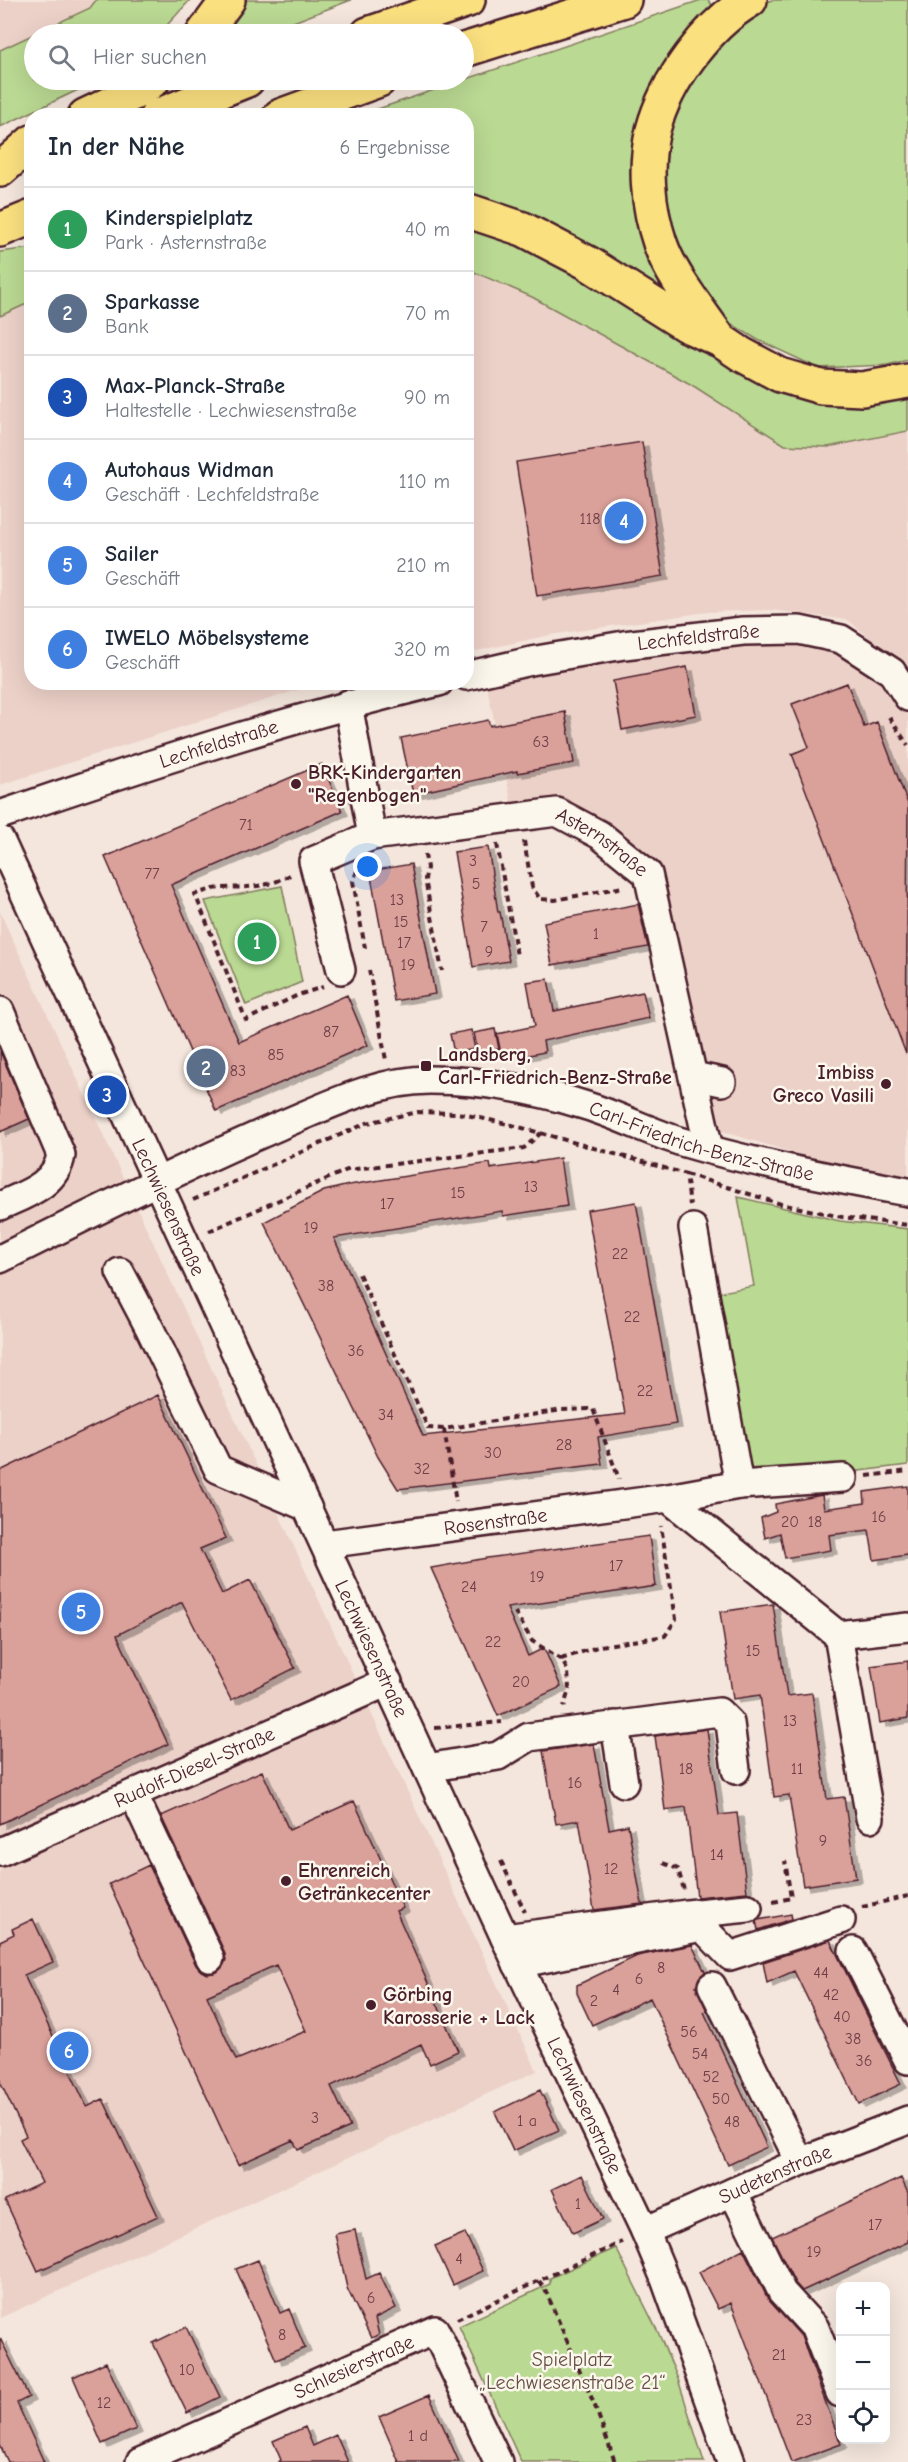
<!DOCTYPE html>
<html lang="de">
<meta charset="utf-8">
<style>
:root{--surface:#fff;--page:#f2f2f3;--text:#1f2937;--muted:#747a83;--line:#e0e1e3;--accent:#7c3aed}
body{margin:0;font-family:"Comic Neue",sans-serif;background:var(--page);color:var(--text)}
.controls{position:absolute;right:18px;bottom:18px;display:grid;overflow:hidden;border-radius:12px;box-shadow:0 6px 24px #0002}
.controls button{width:54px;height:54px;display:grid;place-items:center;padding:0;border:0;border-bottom:2px solid var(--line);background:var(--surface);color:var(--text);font:30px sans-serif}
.you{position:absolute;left:368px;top:867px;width:21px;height:21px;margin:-15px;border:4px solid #fff;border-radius:50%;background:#1a73e8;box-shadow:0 0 0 9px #1a73e833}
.badge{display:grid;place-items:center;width:39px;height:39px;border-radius:50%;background:var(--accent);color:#fff;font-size:20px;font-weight:700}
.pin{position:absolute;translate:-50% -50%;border:3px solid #fff;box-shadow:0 2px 6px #0006}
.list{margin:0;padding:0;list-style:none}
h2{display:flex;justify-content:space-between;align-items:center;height:78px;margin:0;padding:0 24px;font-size:26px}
h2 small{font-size:20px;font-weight:400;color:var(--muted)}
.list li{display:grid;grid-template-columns:39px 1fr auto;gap:18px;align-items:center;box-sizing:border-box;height:84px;padding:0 24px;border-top:2px solid var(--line)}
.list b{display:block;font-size:22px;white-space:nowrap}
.list p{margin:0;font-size:20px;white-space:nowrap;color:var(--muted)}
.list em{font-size:20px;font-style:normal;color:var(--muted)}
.icon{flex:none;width:33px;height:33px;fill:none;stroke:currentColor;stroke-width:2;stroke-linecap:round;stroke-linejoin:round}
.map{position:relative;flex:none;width:908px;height:2462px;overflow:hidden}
.search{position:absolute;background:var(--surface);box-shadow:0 6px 24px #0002;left:24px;top:24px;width:450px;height:66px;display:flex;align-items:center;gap:15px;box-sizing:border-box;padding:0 21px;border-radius:33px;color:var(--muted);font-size:22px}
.panel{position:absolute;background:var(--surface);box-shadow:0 6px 24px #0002;left:24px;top:108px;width:450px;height:582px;border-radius:24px}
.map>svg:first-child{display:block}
.built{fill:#ecd1c8}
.green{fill:#bad992;stroke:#827c5e;stroke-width:1.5}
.building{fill:#daa09a;stroke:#4a1f2b;stroke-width:1.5;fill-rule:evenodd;filter:url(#shadow)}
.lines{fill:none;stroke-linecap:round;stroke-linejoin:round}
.minor-casing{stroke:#4a1f2b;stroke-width:32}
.highway-casing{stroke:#4a1f2b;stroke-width:38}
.path{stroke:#4a1f2b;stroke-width:4;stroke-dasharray:6 4.5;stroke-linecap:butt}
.minor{stroke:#fbf7ec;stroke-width:27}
.highway{stroke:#fbe080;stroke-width:33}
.poi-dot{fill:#4a1f2b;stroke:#fbf7ec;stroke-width:2}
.labels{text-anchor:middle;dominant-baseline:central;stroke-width:5;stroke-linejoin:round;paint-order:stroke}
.number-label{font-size:16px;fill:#6e3f47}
.street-label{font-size:20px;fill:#4a1f2b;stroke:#fbf7ec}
.poi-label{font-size:20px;font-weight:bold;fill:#4a1f2b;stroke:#fbf7ec;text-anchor:start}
.park-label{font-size:20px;fill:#664e45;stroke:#fbf7ec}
</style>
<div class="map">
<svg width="908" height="2462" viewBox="0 0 908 2462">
<defs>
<filter id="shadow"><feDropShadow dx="6" dy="4" stdDeviation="0" flood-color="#0004"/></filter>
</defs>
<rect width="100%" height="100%" fill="#f4e6dc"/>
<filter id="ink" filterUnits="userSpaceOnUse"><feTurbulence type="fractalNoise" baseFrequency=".0167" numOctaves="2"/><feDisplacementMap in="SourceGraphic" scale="12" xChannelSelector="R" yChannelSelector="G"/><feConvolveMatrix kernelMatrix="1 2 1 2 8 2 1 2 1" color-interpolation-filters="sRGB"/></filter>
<g filter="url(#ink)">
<path class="built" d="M0,0H141L34,34L0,89Z
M466,269L532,297L692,385L785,444L828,447L908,431V681L895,660L848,620L771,610L707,612L550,635L467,653Z
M31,302L32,682L331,683L301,689L0,785V316Z
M800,640L838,648L887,681L908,711V1177L820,1161L718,1130L654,866L603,825L513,810L486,682L681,646Z
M0,912L537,2071L0,2318Z"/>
<path class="green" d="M96,0H190L159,34H34V80H99L0,127V50L90,8Z
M238,0H351L262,34H213Z
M701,0H708L714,7L686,36L654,81L639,132L662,283L650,288L467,198L466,116H357Z
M771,0H908V360L887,365L818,368L758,340L720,317L699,291L677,245L663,206L662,167L668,129L684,86L747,14Z
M467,220L870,403L908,399V431L828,447L785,445L692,385L532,297L467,269Z
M31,248V302L0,316V252Z
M282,886L302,982L246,1005L205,901Z
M738,1197L840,1221L908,1229V1465L842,1473L746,1479L711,1294L754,1286Z
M616,2248L658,2332L678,2379L704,2462H521L459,2326L550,2284V2278Z"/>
<path class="building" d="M642,442L663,576L537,596L516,462Z
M687,667L696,715L622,730L613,681Z
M847,683L864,727L877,722L908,804L906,1054L792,754L809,747L792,704Z
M565,712L574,763L517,773V771L413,794L401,738L488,720L490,726Z
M322,764L342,811L171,885L239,1042L347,995L368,1045L216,1111L105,857Z
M488,847L498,912H500L509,961L473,967L454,852Z
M411,864L435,994L394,1001L370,871Z
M638,904L648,947L552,965L544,922Z
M548,979L554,1011L643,992L649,1018L543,1041L545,1052L524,1056L523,1050L501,1054L497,1034L535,1026L527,982Z
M495,1029L499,1049L478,1053L474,1033Z
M471,1030L475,1049L454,1053L450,1034Z
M0,1051L29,1119L0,1132Z
M560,1158L567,1206L503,1216L502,1211L334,1238L423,1436L625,1414L587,1210L636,1202L676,1424L598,1437L602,1464L398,1489L378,1457L264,1222L324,1191L349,1185L490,1163L491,1169Z
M158,1395L226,1538L200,1549L222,1594L250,1580L295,1668L231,1700L182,1602L117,1635L168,1744L0,1824V1471Z
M908,1486V1555L874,1560L869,1530L829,1535L831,1550L785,1558L780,1533L765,1538L761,1518L776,1512L775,1504L822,1495L824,1509L865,1503L864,1492Z
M649,1536L656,1586L507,1608L528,1656L544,1648L561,1687L498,1716L431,1568L487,1558Z
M773,1604L787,1696L812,1693L827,1799L844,1797L856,1878L803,1886L789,1795L774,1797L760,1695L733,1699L720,1612Z
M908,1661V1718L880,1723L871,1666Z
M707,1729L719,1815L737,1813L747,1892L697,1897L686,1807L665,1810L655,1736Z
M594,1744L609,1829L628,1825L642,1904L594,1910L579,1820L556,1824L543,1751Z
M262,1771L289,1830L354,1801L403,1908L396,1911L458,2051L430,2064L421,2044L331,2086L350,2127L298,2150L293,2140L238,2165L109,1884L149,1865L196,1965L201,1971L208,1974L217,1972L223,1966L226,1960L224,1951L161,1816ZM276,1965L306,2031L236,2060L207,1996Z
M791,1914L792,1919L758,1930L756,1921L758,1920Z
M33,1919L53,1962L24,1975L87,2107L103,2099L158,2216L38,2271L5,2200L42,2183L20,2139L26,2136L0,2082V1941L14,1934L12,1929Z
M830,1940L901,2084L859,2104L794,1971L767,1983L763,1962Z
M692,1945L705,1972L699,1978L696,1986L707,2011L704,2012L767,2147L728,2165L650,1998L592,2025L577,1993V1985L637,1956Z
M540,2090L559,2130L513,2151L495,2112Z
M582,2175L603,2219L573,2233L552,2189Z
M901,2178L908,2193V2242L802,2291L795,2283L772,2237Z
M355,2230L366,2279L379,2273L396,2308L375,2318L379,2335L371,2338L347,2288L335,2234Z
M465,2233L483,2271L453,2285L435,2246Z
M743,2249L768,2299L801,2336L841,2444L793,2462H791L731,2303L718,2309L699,2272Z
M258,2260L280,2313L289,2309L305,2348L276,2360L236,2269Z
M186,2327L220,2397L187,2413L153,2343Z
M0,2338L29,2397L17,2403L44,2462H8L0,2445Z
M106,2362L136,2429L102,2444L73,2377Z
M429,2395L447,2435L459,2462H399L379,2417Z
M305,2427L313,2446L336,2435L348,2462H278L281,2460L273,2441Z"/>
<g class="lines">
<g class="minor-casing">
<g id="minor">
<path id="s1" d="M466,676L531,661L624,645L743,631L799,630L841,639L892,672L908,697"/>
<path id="s2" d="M348,704L372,836L557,812L600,835L648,874L709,1149"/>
<path id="s3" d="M0,815C145,765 290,718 439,682"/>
<path id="s4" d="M0,840L505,1938L645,2231L665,2279L731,2462"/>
<path d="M341,970L313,861L372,836"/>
<path d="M0,1011L61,1155C56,1185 26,1194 0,1206"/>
<path d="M693,1076L722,1082"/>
<path id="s5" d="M0,1259C92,1213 184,1167 279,1126C327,1106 377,1080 430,1080C483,1080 537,1090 587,1106C619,1116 650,1132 682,1142C756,1164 832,1178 908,1192"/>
<path d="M120,1272L150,1329L218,1469L307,1507"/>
<path d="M739,1485L843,1478"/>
<path d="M668,1498L739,1485L693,1228"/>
<path id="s6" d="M325,1544L668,1498L838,1635L908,1627"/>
<path d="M838,1635L870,1818"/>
<path d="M615,1725L624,1783"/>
<path d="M427,1768L498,1756L529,1737L719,1712L730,1723L736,1770"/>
<path d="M133,1794L210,1958"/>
<path id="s7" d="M0,1852L388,1682"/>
<path d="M505,1938L687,1914L748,1908"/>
<path d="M853,1951L908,2060"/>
<path d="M517,1964L702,1927L730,1956L841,1920"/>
<path d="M712,1986L800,2162"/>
<path d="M733,2192L782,2292L815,2328L840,2393"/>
<path id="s8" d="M645,2231L800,2162L908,2120"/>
<path id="s9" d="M140,2462L435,2330L498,2462"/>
</g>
</g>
<g class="highway-casing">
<path id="highway" d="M203,34L228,0
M368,34L468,0
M464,50L624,0
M85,116L140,90L153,80
M157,116L247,80
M280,116L379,80
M0,170L32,142
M466,210L523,229L588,263L686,325L720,340L741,354L780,375L821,387L862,389L908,381
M0,230L32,217
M720,340C699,309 672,278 660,243C648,207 644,166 653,130C666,81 707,25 750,0"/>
</g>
<path class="path" d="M889,717L908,745
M524,841L532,887L540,899L555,900L623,887
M497,844L517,956
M425,854L427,868L425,879L442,971
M357,871L353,881L365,948
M290,875C268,888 247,887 222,888C213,888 204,892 195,894L246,1020L298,995L323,987
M369,970L386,1060
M686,1174L781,1204L842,1217L908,1225
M193,1200L367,1123L418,1112L458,1113L512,1125L686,1174L690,1205
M209,1231L347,1170L524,1148L541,1133
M359,1274L428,1428L444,1429L562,1410L593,1409L619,1479
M444,1429L456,1502
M867,1476L908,1471
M515,1612L532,1641L561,1659L568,1671L569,1689L564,1707
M561,1659L600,1646L665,1636L676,1619L661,1526
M435,1728L502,1722
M501,1861L525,1912
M663,1863L678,1869L684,1890
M773,1902L791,1898L785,1861
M862,1907L908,1896
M539,2281L544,2287L595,2406L615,2462
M457,2319L622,2242"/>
<use href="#minor" class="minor"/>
<use href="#highway" class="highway"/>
</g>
</g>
<g class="poi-dot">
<circle cx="296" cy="784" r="6"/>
<rect x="420" y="1060" width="12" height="12" rx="3"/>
<circle cx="886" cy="1084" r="6"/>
<circle cx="286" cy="1881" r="6"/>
<circle cx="371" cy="2005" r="6"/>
</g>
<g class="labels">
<g class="number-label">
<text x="590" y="519">118</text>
<text x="541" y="742">63</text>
<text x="246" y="825">71</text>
<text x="473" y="861">3</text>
<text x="152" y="874">77</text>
<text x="476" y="884">5</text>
<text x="397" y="900">13</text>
<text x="401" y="922">15</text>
<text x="484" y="927">7</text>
<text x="596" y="934">1</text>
<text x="404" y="943">17</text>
<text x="489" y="952">9</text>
<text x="408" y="965">19</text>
<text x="331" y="1032">87</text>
<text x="276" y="1055">85</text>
<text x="238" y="1071">83</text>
<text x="531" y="1187">13</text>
<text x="458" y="1193">15</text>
<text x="387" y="1204">17</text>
<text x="311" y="1228">19</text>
<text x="620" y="1254">22</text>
<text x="326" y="1286">38</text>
<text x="632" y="1317">22</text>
<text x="356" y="1351">36</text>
<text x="645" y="1391">22</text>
<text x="386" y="1415">34</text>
<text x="564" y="1445">28</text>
<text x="493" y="1453">30</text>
<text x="422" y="1469">32</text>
<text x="879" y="1517">16</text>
<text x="790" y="1522">20</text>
<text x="815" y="1522">18</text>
<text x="616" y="1566">17</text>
<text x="537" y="1577">19</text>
<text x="469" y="1587">24</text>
<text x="493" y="1642">22</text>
<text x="753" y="1651">15</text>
<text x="521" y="1682">20</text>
<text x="790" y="1721">13</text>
<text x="686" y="1769">18</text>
<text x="797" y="1769">11</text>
<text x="575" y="1783">16</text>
<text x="823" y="1841">9</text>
<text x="717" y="1855">14</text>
<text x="611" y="1869">12</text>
<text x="661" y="1968">8</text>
<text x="821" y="1973">44</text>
<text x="639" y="1979">6</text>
<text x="616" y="1990">4</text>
<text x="831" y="1995">42</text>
<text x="594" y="2001">2</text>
<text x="842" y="2017">40</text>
<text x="689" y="2032">56</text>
<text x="853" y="2039">38</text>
<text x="700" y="2054">54</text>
<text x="864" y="2061">36</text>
<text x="711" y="2077">52</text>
<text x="721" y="2099">50</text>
<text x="315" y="2118">3</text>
<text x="527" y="2121">1 a</text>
<text x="732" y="2122">48</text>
<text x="578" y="2204">1</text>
<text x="875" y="2225">17</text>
<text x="814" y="2252">19</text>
<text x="459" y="2259">4</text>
<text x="371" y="2298">6</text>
<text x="282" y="2335">8</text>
<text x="779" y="2355">21</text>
<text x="187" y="2370">10</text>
<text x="104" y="2403">12</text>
<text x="804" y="2420">23</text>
<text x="418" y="2436">1 d</text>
</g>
<g class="street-label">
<text stroke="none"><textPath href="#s1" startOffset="236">Lechfeldstraße</textPath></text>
<text stroke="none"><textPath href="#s3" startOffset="230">Lechfeldstraße</textPath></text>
<text stroke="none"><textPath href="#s2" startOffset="375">Asternstraße</textPath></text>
<text stroke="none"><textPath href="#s5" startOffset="748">Carl-Friedrich-Benz-Straße</textPath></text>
<text stroke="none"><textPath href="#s4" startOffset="404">Lechwiesenstraße</textPath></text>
<text stroke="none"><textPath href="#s6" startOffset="172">Rosenstraße</textPath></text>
<text stroke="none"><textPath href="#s4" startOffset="890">Lechwiesenstraße</textPath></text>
<text stroke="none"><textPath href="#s7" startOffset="212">Rudolf-Diesel-Straße</textPath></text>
<text stroke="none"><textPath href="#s4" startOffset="1394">Lechwiesenstraße</textPath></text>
<text stroke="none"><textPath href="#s8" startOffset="142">Sudetenstraße</textPath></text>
<text stroke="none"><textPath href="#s9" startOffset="234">Schlesierstraße</textPath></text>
</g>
<g class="poi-label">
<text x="308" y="772">BRK-Kindergarten<tspan x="308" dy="23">"Regenbogen"</tspan></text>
<text x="438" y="1054">Landsberg,<tspan x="438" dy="23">Carl-Friedrich-Benz-Straße</tspan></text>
<text x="874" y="1072" text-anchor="end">Imbiss<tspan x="874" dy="23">Greco Vasili</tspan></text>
<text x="298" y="1870">Ehrenreich<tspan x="298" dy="23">Getränkecenter</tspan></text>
<text x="383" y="1994">Görbing<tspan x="383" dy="23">Karosserie + Lack</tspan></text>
</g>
<g class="park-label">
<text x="572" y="2359">Spielplatz<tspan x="572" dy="23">„Lechwiesenstraße 21“</tspan></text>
</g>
</g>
</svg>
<div class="controls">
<button>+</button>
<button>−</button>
<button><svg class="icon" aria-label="locate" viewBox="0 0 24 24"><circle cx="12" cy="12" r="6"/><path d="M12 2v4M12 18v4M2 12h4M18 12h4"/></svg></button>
</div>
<div class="you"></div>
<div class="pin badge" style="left:257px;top:942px;background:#2e9e5b">1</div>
<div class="pin badge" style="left:206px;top:1068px;background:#5c6f8a">2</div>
<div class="pin badge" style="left:107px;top:1095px;background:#1a4fb4">3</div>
<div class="pin badge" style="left:624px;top:521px;background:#3f7fe0">4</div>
<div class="pin badge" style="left:81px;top:1612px;background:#3f7fe0">5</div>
<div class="pin badge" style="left:69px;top:2051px;background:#3f7fe0">6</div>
<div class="search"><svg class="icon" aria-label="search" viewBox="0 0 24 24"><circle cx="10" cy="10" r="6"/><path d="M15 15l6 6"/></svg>Hier suchen</div>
<section class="panel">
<h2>In der Nähe<small>6 Ergebnisse</small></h2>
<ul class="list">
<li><span class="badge" style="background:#2e9e5b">1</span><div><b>Kinderspielplatz</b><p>Park · Asternstraße</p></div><em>40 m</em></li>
<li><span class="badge" style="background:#5c6f8a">2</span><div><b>Sparkasse</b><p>Bank</p></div><em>70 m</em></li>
<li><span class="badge" style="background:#1a4fb4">3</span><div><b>Max-Planck-Straße</b><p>Haltestelle · Lechwiesenstraße</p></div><em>90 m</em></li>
<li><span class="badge" style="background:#3f7fe0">4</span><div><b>Autohaus Widman</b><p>Geschäft · Lechfeldstraße</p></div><em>110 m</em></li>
<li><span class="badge" style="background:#3f7fe0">5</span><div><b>Sailer</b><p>Geschäft</p></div><em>210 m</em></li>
<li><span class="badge" style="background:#3f7fe0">6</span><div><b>IWELO Möbelsysteme</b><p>Geschäft</p></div><em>320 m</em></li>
</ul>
</section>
</div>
